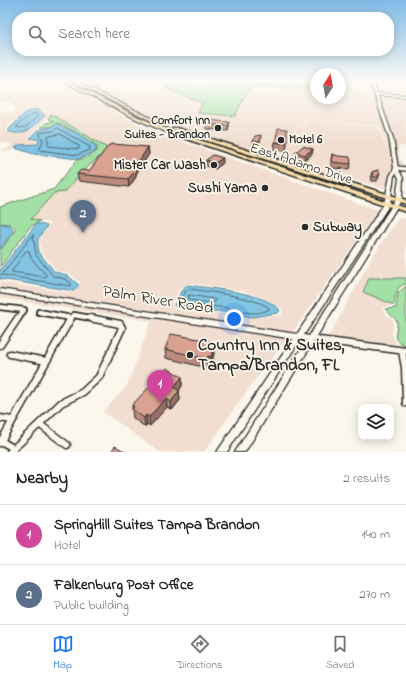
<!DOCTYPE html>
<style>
:root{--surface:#fff;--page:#f2f2f2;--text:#202124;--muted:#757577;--line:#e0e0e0;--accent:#1a73e8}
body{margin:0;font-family:"Indie Flower",sans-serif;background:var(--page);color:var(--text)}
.controls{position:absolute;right:12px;bottom:12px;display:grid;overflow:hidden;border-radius:8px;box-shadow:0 2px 10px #0003}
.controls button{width:36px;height:36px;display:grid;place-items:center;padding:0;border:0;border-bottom:1px solid var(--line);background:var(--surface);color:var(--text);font:20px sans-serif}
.compass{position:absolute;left:310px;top:68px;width:36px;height:36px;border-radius:50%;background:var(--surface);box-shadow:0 2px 10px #0003;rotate:11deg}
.you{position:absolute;left:234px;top:319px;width:14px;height:14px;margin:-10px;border:3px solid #fff;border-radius:50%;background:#1a73e8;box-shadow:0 0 0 6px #1a73e833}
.badge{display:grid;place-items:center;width:26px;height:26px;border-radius:50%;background:var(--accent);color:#fff;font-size:13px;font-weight:700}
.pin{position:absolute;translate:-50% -33px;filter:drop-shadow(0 1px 2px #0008)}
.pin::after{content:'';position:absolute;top:21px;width:14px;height:12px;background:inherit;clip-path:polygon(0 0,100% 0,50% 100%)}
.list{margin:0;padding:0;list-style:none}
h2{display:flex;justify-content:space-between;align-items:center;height:52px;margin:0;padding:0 16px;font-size:17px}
h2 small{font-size:13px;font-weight:400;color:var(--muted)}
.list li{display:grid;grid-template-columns:26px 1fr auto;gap:12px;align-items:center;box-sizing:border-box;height:60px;padding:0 16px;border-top:1px solid var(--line)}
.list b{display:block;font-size:15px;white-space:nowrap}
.list p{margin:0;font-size:13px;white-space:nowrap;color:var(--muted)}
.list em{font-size:13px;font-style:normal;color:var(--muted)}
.icon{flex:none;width:22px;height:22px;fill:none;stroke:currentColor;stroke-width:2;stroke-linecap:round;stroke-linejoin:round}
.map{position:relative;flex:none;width:406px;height:452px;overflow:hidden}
.search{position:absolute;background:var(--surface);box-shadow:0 2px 10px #0003;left:12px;right:12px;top:12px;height:44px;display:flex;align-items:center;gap:10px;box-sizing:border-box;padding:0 14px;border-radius:16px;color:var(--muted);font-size:15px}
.sheet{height:172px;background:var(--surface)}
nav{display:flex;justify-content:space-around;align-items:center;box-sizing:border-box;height:56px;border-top:1px solid var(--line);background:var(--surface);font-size:11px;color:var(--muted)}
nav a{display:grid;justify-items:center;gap:2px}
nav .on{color:var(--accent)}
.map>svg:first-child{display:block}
.built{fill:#f1ded1;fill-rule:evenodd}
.green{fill:#a3e0a6;stroke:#678668}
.water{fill:#82c4e2;stroke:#5f8799}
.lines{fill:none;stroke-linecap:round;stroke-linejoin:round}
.shore{stroke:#4e6874;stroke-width:1}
.street-far3-casing{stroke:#2b2b2b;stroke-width:4.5}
.street-far2-casing{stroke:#2b2b2b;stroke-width:6}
.street-far1-casing{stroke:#2b2b2b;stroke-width:8}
.street-casing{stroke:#2b2b2b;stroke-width:9}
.secondary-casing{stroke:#2b2b2b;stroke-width:2.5}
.primary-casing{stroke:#2b2b2b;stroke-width:3}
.street-far3{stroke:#fbf7ec;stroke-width:2.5}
.street-far2{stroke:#fbf7ec;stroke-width:3.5}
.street-far1{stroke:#fbf7ec;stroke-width:4.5}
.street{stroke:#fbf7ec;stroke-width:6}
.secondary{fill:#fbf7ec;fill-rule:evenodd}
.primary{fill:#f8deab;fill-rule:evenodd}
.wall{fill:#bb8b7d;stroke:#2b2b2b}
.shaded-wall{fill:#987166;stroke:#2b2b2b}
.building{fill:#d9a291;stroke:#2b2b2b}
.poi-dot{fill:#2b2b2b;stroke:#fbf7ec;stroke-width:1.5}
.labels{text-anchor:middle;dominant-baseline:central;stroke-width:3.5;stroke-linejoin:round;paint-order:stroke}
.far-poi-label{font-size:12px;font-weight:bold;fill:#2b2b2b;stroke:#fbf7ec;text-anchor:end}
.street-label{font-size:14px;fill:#2b2b2b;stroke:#fbf7ec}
.poi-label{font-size:14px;font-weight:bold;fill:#2b2b2b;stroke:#fbf7ec;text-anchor:end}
.near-street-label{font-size:17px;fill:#2b2b2b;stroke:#fbf7ec}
.near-poi-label{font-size:17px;font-weight:bold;fill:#2b2b2b;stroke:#fbf7ec;text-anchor:start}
</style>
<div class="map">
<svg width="406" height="452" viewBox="0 0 406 452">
<rect width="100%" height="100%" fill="#fbf7ec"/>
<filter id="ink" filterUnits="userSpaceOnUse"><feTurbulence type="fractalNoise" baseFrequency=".025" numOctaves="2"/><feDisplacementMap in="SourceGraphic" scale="8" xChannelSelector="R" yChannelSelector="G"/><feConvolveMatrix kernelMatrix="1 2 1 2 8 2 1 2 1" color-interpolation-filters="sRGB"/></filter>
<g filter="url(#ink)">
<path class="built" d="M0,81H59L149,130L378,210L292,333L0,289V282L65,292L76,291L81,283L69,273L57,271L41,252L40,239L50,223L31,220L54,193L65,192L85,169L109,149L51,114L28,138L37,141V143L18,145L11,151H0L11,147L12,144L0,142V111L13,112L17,110L9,101L0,102ZM36,108L46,115L33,129L26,133L17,134L5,132L6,128L24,114L23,113ZM189,283L242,291L261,297L277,305L282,309V315L242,318L218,313L212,314L175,309L172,304L180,288Z
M81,81H168L171,84L165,88L203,103L198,113L235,116L250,85L307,89V85L286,83L274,85L219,81H316V98H340V81H370L389,137L394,168L390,176L388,190L184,130L140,111ZM303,121L380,126L387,148L303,141Z
M372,81H406V96L378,94Z
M378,95L406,97V146H400L398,149L400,159L406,168L398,167L393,138Z
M304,121L379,127L386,148L303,141Z
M399,217L406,219V278H369L363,292L394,305L382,308L384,312L394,321L392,333L394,339L397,344L406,349L328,338L372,257Z
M0,294L288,338L252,384L204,452H160L103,412L127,386L151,321L0,298Z"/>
<path class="green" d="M168,81H180L199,89L204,88L210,81L274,85L286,83L308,85L307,89L250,85L235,116L198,113L203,103L165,88L170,84Z
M51,114L109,149L85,169L65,192L54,193L31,219L40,221L30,227L0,267V251L16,229L10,224L0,223V207L54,189L77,160L90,156L97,151V146L62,124L57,123L51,127H41L46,123L54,121L48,119Z
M369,278H406V284C395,286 396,296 394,305L363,292Z
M406,286V345C389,340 398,333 397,321L385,309L396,308L398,293Z"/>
<path class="water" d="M36,109L45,115C34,127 24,138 7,131L25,113Z
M57,124L77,133L96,146V151L78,159L34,154L15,148L19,145L38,144L39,140L30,138C39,125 46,131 57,124Z
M37,223L47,226L38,239V252L55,272L67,275L79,285L74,291L0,279V270Z
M0,224L9,225L14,230L0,249Z
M188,285C213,289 264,292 280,310L278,313L252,317L218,311L213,312L177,308L174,305C180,297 179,289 188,285Z"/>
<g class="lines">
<path class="shore" d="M36,113L38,116L26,127L17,128V126L29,116Z
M58,128L90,147V150L77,155L39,150L43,141L39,133L53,131Z
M60,134L79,146V149L48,146V137Z
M33,235L36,255L53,276L65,279L71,283V286L2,275Z
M26,251H29L31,258L46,275L45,277L12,272Z
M189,289C205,291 261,298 270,309C253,318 237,309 220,307C207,306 195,306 182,304L181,302L185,292Z
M189,295L214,299L216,301L212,303L189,300Z"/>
<g class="street-far3-casing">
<path id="street-far3" d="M376,94L406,96"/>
</g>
<g class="street-far2-casing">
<path id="street-far2" d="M396,168L406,169"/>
</g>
<g class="street-far1-casing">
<path id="street-far1" d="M0,307L24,310L18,319
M39,312L71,318
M70,319L74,315L96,319"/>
</g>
<g class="street-casing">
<path id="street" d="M311,339L406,351
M0,345L18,318
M402,351L405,368L406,403
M10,354L46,361
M0,418L12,420
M39,424L67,445
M1,441L13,448
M0,443L71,318
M10,452L61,403L83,392L99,377L122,328L120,324L90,318"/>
</g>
<g class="secondary-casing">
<path id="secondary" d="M370,81H373L393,138L398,168L403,178L402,199L245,452H235L306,341L300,340L227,452H217L219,449L293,339L0,293V289L297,334L384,204L390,176L394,168L389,138ZM396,173L399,178L396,199L309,336L304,335L390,204L394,176Z"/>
</g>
<g class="primary-casing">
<path id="primary" d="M63,81H67L138,117L172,131L406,208V212L168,133L136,119Z
M72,81H76L159,122L156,123Z
M173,128H177L406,200V204L173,130Z"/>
</g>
<use href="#street-far3" class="street-far3"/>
<use href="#street-far2" class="street-far2"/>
<use href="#street-far1" class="street-far1"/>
<use href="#street" class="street"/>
<use href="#secondary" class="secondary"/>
<use href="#primary" class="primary"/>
</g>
<path class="wall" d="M229,122V127L228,131L206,129V124Z
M261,135L259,145H253V141Z
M275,142L287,144L286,151L274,150Z
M148,147L149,154L136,174V177L129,187L79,181L77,174L89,171Z
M313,149L312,154L304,161L295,158L296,152Z
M332,154L351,164L349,169L331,168V159Z
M206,160L223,163L215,169L206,166Z
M378,170L379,178L378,179L377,181H372L371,175L372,172Z
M165,349L214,354L211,365H208L207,368L166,358Z
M182,377V386L179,391L180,400L172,410L167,407L150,426L147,424L145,427L133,418L132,409V405Z"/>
<path class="shaded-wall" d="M229,122V127L228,131V126Z
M148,147L149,154L136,174V177L129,187L128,179Z
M313,149L312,154L304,161L305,155Z
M223,158V163L215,169V163Z
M214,345V354L211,365V357Z
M208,356V365L207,368V359Z
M182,377V386L174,396V387Z
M179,391L180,400L172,410L171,402Z
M166,398L167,407L150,426L149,417Z
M146,415L147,424L145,427L144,418Z"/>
<path class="building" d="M208,120L229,122L228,126L206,124Z
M278,128L287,129V144L275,142Z
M261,135L260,142L253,141L255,136Z
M113,144L148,147L134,169L136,170L128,179L77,174L81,170L89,171L109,145Z
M303,146L313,149L305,155L296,152Z
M332,154L338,156L350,157L351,164L332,162Z
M213,155L223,158L215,163L206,160Z
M378,170L380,175H378V177H373L372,172Z
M171,334L210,341L214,345L211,357L208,356L207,359L165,349Z
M167,368L182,377L174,387L179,391L171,402L166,398L149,417L146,415L144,418L132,409L134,407L132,405Z
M115,446L126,452H111Z"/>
</g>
<linearGradient id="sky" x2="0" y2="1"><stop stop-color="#7fbae6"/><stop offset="0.56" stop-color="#fdfbf6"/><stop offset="1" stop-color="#fdfbf6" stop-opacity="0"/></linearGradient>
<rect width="406" height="144" fill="url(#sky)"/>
<g class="poi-dot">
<circle cx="218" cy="128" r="4"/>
<circle cx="281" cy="140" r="4"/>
<circle cx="214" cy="165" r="4"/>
<circle cx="265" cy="188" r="4"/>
<circle cx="305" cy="227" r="4"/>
<circle cx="190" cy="355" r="4"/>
</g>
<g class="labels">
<g class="far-poi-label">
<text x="210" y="121">Comfort Inn<tspan x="210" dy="14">Suites - Brandon</tspan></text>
<text x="289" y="140" text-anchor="start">Motel 6</text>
</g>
<g class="street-label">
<text transform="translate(301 164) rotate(18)">East Adamo Drive</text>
</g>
<g class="poi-label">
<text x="206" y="165">Mister Car Wash</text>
<text x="257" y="188">Sushi Yama</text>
<text x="313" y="227" text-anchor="start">Subway</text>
</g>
<g class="near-street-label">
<text transform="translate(158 300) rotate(9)">Palm River Road</text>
</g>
<g class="near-poi-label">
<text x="198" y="345">Country Inn &amp; Suites,<tspan x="198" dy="20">Tampa/Brandon, FL</tspan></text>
</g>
</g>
</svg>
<div class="controls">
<button><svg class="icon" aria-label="layers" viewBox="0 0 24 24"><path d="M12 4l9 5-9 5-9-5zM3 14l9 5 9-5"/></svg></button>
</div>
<svg class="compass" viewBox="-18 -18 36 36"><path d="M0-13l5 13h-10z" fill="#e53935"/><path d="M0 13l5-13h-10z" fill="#757577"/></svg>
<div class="you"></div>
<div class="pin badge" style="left:160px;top:403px;background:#d1479c">1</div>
<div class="pin badge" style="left:83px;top:233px;background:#5c6f8a">2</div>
<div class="search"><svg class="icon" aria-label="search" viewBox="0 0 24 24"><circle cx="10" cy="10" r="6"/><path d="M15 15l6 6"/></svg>Search here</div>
</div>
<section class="sheet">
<h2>Nearby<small>2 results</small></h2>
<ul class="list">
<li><span class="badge" style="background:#d1479c">1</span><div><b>SpringHill Suites Tampa Brandon</b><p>Hotel</p></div><em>140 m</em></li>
<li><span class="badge" style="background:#5c6f8a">2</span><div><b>Falkenburg Post Office</b><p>Public building</p></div><em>270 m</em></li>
</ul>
</section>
<nav>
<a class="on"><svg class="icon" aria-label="map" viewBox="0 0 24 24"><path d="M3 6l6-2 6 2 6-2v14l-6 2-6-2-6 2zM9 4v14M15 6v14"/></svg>Map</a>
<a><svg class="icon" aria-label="directions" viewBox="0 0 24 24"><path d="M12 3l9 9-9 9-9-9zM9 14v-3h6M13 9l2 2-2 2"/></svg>Directions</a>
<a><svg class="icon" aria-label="saved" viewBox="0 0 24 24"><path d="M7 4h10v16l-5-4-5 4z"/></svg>Saved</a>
</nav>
